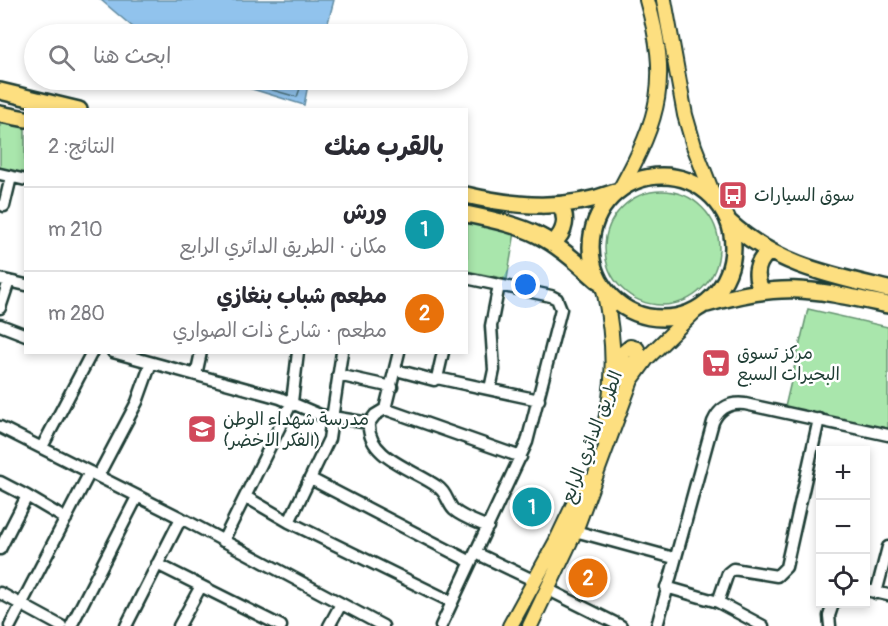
<!DOCTYPE html>
<html lang="ar">
<meta charset="utf-8">
<style>
:root{--surface:#fff;--page:#f2f2f3;--text:#2b2b33;--muted:#7c7c81;--line:#e1e1e2;--accent:#0b8043}
body{margin:0;font-family:Pangolin,"Playpen Sans Arabic",sans-serif;background:var(--page);color:var(--text);direction:rtl}
.controls{position:absolute;right:18px;bottom:18px;display:grid;overflow:hidden;border-radius:0px;box-shadow:0 3px 9px #0003}
.controls button{width:54px;height:54px;display:grid;place-items:center;padding:0;border:0;border-bottom:2px solid var(--line);background:var(--surface);color:var(--text);font:30px sans-serif}
.you{position:absolute;left:526px;top:285px;width:21px;height:21px;margin:-15px;border:4px solid #fff;border-radius:50%;background:#1a73e8;box-shadow:0 0 0 9px #1a73e833}
.badge{display:grid;place-items:center;width:39px;height:39px;border-radius:50%;background:var(--accent);color:#fff;font-size:20px;font-weight:700}
.pin{position:absolute;translate:-50% -50%;border:3px solid #fff;box-shadow:0 2px 6px #0006}
.list{margin:0;padding:0;list-style:none}
h2{display:flex;justify-content:space-between;align-items:center;height:78px;margin:0;padding:0 24px;font-size:26px}
h2 small{font-size:20px;font-weight:400;color:var(--muted)}
.list li{display:grid;grid-template-columns:39px 1fr auto;gap:18px;align-items:center;box-sizing:border-box;height:84px;padding:0 24px;border-top:2px solid var(--line)}
.list b{display:block;font-size:22px;white-space:nowrap}
.list p{margin:0;font-size:20px;white-space:nowrap;color:var(--muted)}
.list em{font-size:20px;font-style:normal;color:var(--muted)}
.icon{flex:none;width:33px;height:33px;fill:none;stroke:currentColor;stroke-width:2;stroke-linecap:round;stroke-linejoin:round}
.map{position:relative;flex:none;width:888px;height:626px;overflow:hidden;direction:ltr}
.search{position:absolute;background:var(--surface);box-shadow:0 3px 9px #0003;left:24px;top:24px;width:444px;height:66px;display:flex;align-items:center;gap:15px;box-sizing:border-box;padding:0 21px;border-radius:33px;color:var(--muted);font-size:22px}
.panel{position:absolute;background:var(--surface);box-shadow:0 3px 9px #0003;left:24px;top:108px;width:444px;height:246px;border-radius:0px;direction:rtl}
.map>svg:first-child{display:block}
.green{fill:#a9e6ac;stroke:#649270;stroke-width:1.5}
.water{fill:#91c3ed;stroke:#638da3;stroke-width:1.5}
.lines{fill:none;stroke-linecap:round;stroke-linejoin:round}
.shore{stroke:#4d737e;stroke-width:1.5}
.minor-casing{stroke:#1f3d34;stroke-width:15}
.major-casing{stroke:#1f3d34;stroke-width:18}
.highway-casing{stroke:#1f3d34;stroke-width:20}
.minor{stroke:#fff;stroke-width:10}
.major{stroke:#fddf80;stroke-width:14}
.highway{stroke:#fddf80;stroke-width:15}
.labels{text-anchor:middle;dominant-baseline:central;stroke-width:5;stroke-linejoin:round;paint-order:stroke}
.poi-label{font-size:18px;fill:#1f3d34;stroke:#fff;text-anchor:start}
.street-label{font-size:18px;fill:#1f3d34;stroke:#fff}
</style>
<div class="map">
<svg width="888" height="626" viewBox="0 0 888 626">
<rect width="100%" height="100%" fill="#fff"/>
<filter id="ink" filterUnits="userSpaceOnUse"><feTurbulence type="fractalNoise" baseFrequency=".0167" numOctaves="2"/><feDisplacementMap in="SourceGraphic" scale="12" xChannelSelector="R" yChannelSelector="G"/><feConvolveMatrix kernelMatrix="1 2 1 2 8 2 1 2 1" color-interpolation-filters="sRGB"/></filter>
<g filter="url(#ink)">
<path class="green" d="M0,122L25,127V174L0,169Z
M605 248a57 57 0 1 1 114 0a57 57 0 1 1-114 0Z
M467,221L515,232L507,279L467,271Z
M808,309L888,327V429L785,407Z"/>
<path class="water" d="M101,0H334L325,34H141Z
M223,80H309L304,105Z"/>
<g class="lines">
<path class="shore" d="M237,80L297,97L303,80"/>
<g class="minor-casing">
<path id="minor" d="M0,174L26,180
M4,206L11,177
M0,279L26,285
M0,308L9,281
M0,325L26,335
M113,352L280,398L320,415L369,423L375,415L385,409L399,352
M396,370L434,380L437,378L443,352
M196,375L201,352
M338,375L392,387
M437,378L539,400
M490,389L494,370L491,326L499,285
M385,409L521,457
M369,423C366,458 416,470 438,487C447,493 447,503 454,510C463,518 477,522 488,527
M0,427L181,518L383,626
M42,447L92,352
M98,476L137,402L151,363
M311,479L471,562
M0,482L27,496
M246,497L289,522L452,602
M289,522L329,439L342,352
M575,531L674,558
M223,541L292,402L298,352
M0,549L27,496L66,519
M476,553L535,581
M157,564L281,626
M666,587L718,602L763,626
M549,590L621,626
M866,590L888,595
M0,593L61,626
M876,593L888,547
M718,602L728,573L733,569L777,576L786,567L819,419
M10,626L90,472
M71,626L137,497
M126,626L181,518
M179,626L201,586
M329,626L341,604
M441,626L527,442L561,309L557,299L551,296L466,278
M657,626L713,422C719,408 730,402 745,404L888,435
M830,626L829,616L833,604"/>
</g>
<g class="major-casing">
<path id="major" d="M664,0L685,115L694,146L715,200
M621,188C660,117 670,80 647,0
M621,375L623,353L630,347L637,349L639,354L632,369
M601,438C617,388 615,341 604,289
M510,626L556,542L585,481
M530,626L575,531L631,380L647,358L697,309"/>
</g>
<g class="highway-casing">
<path id="highway" d="M0,91L79,110
M0,114L26,119
M591 247a71 71 0 1 1 142 0a71 71 0 1 1-142 0Z
M466,195C517,207 565,211 615,192
M466,214C533,228 546,234 597,280
M728,221C774,264 829,275 888,289
M554,242C565,232 568,218 560,205
M761,290C754,275 756,262 769,252
M707,304C784,281 812,289 888,305"/>
</g>
<use href="#minor" class="minor"/>
<use href="#major" class="major"/>
<use href="#highway" class="highway"/>
</g>
</g>
<defs>
<g id="bus-square" transform="scale(1.5)"><rect x="-9" y="-9" width="18" height="18" rx="4" fill="#d1495b" stroke="#fff"/><path d="M-5-6H5V4H4V6H2V4H-2V6H-4V4H-5ZM-3.5-4V0h7V-4ZM-3.5 1.2v1.5H-2V1.2ZM2 1.2v1.5H3.5V1.2Z" fill="#fff"/></g>
<g id="supermarket-square" transform="scale(1.5)"><rect x="-9" y="-9" width="18" height="18" rx="4" fill="#d1495b" stroke="#fff"/><path d="M-6-5.5h2.5l.6 2H6L4.5 2H-2.5L-4.4-4H-6ZM-1.5 3.2a1.3 1.3 0 1 0 .1 0ZM3 3.2a1.3 1.3 0 1 0 .1 0Z" fill="#fff"/></g>
<g id="school-square" transform="scale(1.5)"><rect x="-9" y="-9" width="18" height="18" rx="4" fill="#d1495b" stroke="#fff"/><path d="M0-5L7-2L0 1L-7-2ZM-4 1L0 2.5L4 1V4Q0 6-4 4Z" fill="#fff"/></g>
</defs>
<g fill-rule="evenodd">
<use href="#bus-square" x="733" y="195"/>
<use href="#supermarket-square" x="716" y="363"/>
<use href="#school-square" x="202" y="429"/>
</g>
<g class="labels">
<g class="poi-label">
<text x="754" y="195">سوق السيارات</text>
<text x="737" y="353">مركز تسوق<tspan x="737" dy="21">البحيرات السبع</tspan></text>
<text x="223" y="419">مدرسة شهداء الوطن<tspan x="223" dy="21">(الفكر الاخضر)</tspan></text>
</g>
<g class="street-label">
<text transform="translate(592 437) rotate(-69)">الطريق الدائري الرابع</text>
</g>
</g>
</svg>
<div class="controls">
<button>+</button>
<button>−</button>
<button><svg class="icon" aria-label="locate" viewBox="0 0 24 24"><circle cx="12" cy="12" r="6"/><path d="M12 2v4M12 18v4M2 12h4M18 12h4"/></svg></button>
</div>
<div class="you"></div>
<div class="pin badge" style="left:532px;top:507px;background:#0f9aa8">1</div>
<div class="pin badge" style="left:588px;top:578px;background:#e8710a">2</div>
<div class="search"><svg class="icon" aria-label="search" viewBox="0 0 24 24"><circle cx="10" cy="10" r="6"/><path d="M15 15l6 6"/></svg>ابحث هنا</div>
<section class="panel">
<h2>بالقرب منك<small>النتائج: 2</small></h2>
<ul class="list">
<li><span class="badge" style="background:#0f9aa8">1</span><div><b>ورش</b><p>مكان · الطريق الدائري الرابع</p></div><em>210 m</em></li>
<li><span class="badge" style="background:#e8710a">2</span><div><b>مطعم شباب بنغازي</b><p>مطعم · شارع ذات الصواري</p></div><em>280 m</em></li>
</ul>
</section>
</div>
